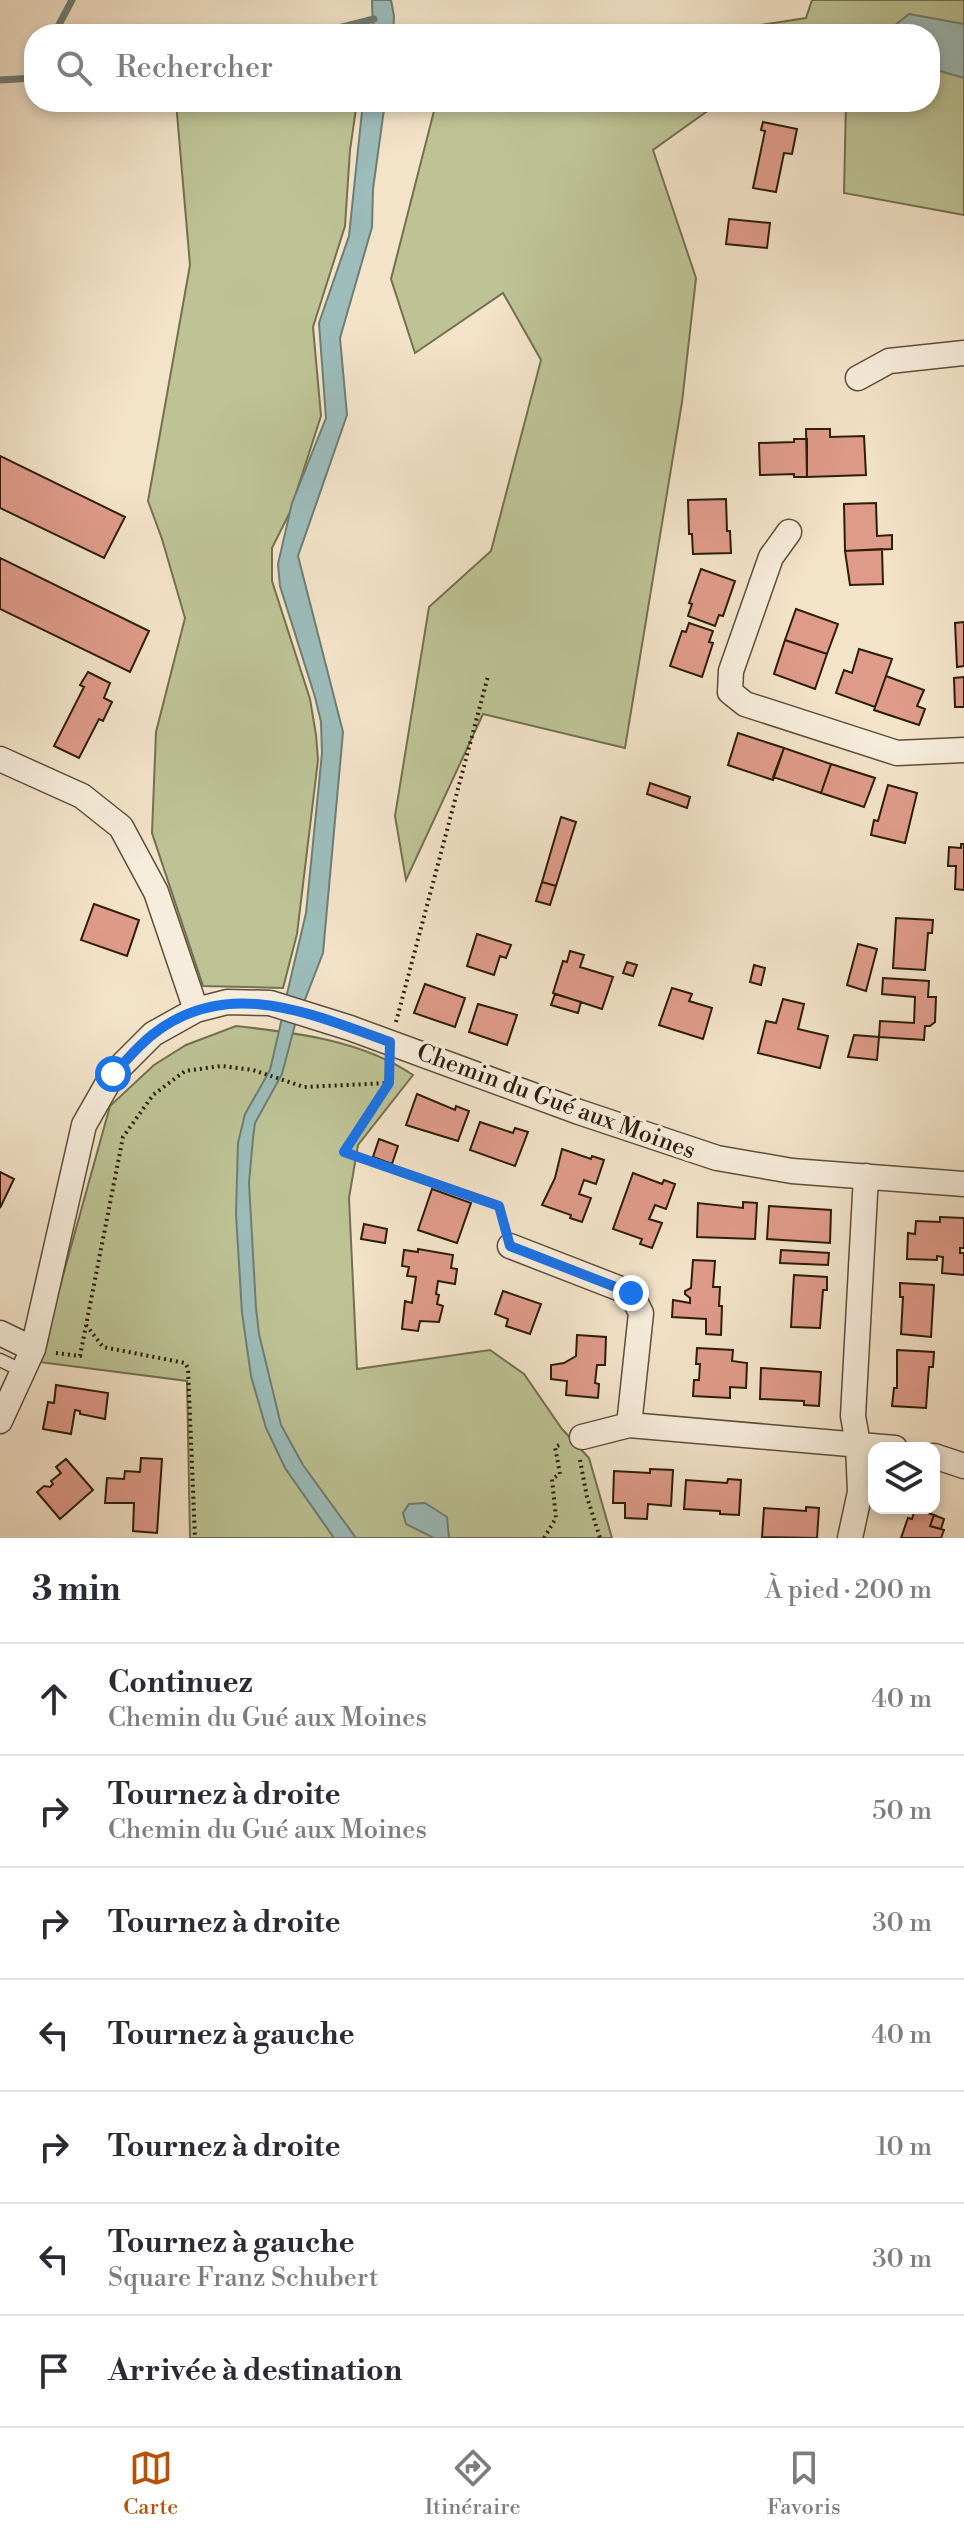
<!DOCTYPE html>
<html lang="fr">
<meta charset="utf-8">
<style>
:root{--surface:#fff;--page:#f7f7f7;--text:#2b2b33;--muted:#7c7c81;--line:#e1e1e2;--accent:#b45309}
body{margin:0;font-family:"Libre Bodoni",serif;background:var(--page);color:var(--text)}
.controls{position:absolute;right:24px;bottom:24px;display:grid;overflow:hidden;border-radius:16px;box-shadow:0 4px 12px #0003}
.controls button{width:72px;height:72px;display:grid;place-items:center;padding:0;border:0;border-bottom:2px solid var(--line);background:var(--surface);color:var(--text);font:40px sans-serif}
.stop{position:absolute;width:24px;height:24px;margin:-18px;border:6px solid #1a73e8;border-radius:50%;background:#fff}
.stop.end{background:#1a73e8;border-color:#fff;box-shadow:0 2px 8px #0008}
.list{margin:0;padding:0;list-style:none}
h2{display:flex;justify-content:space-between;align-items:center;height:104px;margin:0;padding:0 32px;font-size:34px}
h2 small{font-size:26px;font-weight:400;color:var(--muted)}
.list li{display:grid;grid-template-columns:52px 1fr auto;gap:24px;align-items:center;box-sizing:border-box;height:112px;padding:0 32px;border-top:2px solid var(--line)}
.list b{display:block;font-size:30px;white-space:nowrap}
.list p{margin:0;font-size:26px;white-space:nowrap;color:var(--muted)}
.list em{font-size:26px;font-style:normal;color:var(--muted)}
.icon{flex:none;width:44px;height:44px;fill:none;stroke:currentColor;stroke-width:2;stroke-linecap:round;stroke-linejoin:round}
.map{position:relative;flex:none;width:964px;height:1538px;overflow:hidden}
.search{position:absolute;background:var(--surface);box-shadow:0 4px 12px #0003;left:24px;right:24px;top:24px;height:88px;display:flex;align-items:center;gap:20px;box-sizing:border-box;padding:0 28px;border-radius:32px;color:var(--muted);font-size:30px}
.sheet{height:888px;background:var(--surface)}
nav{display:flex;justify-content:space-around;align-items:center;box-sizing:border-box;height:112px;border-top:2px solid var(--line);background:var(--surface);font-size:22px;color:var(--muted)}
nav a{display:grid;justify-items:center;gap:4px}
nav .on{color:var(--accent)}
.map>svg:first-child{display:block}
.green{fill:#bdc395;stroke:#74704f;stroke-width:2}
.water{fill:#9cbdbb;stroke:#6f7d74;stroke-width:2}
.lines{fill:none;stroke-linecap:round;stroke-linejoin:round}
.stream{stroke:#6f7d74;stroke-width:7}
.building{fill:#df9b8a;stroke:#2c1d09;stroke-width:2}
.service-casing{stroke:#5e4e39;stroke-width:15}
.minor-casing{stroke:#5e4e39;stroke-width:27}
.path{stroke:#2c1d09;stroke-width:4;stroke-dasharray:2 4;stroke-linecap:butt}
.service{stroke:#f7eddc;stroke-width:12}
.minor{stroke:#f7eddc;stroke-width:24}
.route{stroke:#1a73e8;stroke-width:10}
.labels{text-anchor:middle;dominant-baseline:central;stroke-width:7;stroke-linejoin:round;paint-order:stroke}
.street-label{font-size:24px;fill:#2c1d09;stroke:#f7eddc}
</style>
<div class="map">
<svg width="964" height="1538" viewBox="0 0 964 1538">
<rect width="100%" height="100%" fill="#f3e3c9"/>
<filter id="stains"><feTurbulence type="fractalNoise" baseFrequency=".0025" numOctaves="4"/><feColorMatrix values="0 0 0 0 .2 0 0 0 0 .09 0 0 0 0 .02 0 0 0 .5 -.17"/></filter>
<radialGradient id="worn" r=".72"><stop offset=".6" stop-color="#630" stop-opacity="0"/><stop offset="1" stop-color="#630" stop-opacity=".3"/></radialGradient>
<path class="green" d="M812,0H964V215L844,193L846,102H930V34H703L806,18Z
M176,102H357L350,150L345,226L313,327L321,416L290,512L272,548V581L310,699L316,735L318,760L297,934L283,988L203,986L152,833L156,732L185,618L162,539L148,501L190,265Z
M462,102H720L653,150L696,278L682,402L625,748L483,714L406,880L395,816L429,607L491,551L541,360L503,293L415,353L391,279L434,111Z
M236,1026C297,1033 361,1040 413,1075L358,1145L349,1198L357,1369L490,1350L524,1374L562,1429L589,1458L612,1538H190L187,1381L39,1362L110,1106L154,1065L186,1045Z"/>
<path class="water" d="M372,0H391L394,16L393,34H373Z
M909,14L964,24V78L930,68V34H898L895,25Z
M363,102H385L373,189L372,227L340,338L347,415L298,556L343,732L323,953L304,1002L286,998L306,913L322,753L321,722L315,697L280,586L278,564L292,503L326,418L319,323L349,236Z
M282,1018L296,1021L282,1074L255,1123L253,1138L249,1183L256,1308L259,1334L281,1425L303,1465L356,1538H334L285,1468L266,1428L251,1376L242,1313L236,1214L238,1143L245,1114L270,1070Z
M425,1503L447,1517L449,1538H434L406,1524L403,1513L409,1504Z"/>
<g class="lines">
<path class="stream" d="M54,34L72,0
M314,34L374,19
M0,80L34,78"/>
</g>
<path class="building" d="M763,122L797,129L792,154L784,153L776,192L753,188L765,131L761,130Z
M729,219L770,223L767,248L726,244Z
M806,429H830V437L864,436L866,475L807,477Z
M794,439H807V477H794V474L760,475L759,443L794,442Z
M0,456L125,517L104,558L0,508Z
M726,499L727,531H730L731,553L693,554L692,534H689L688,500Z
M876,503L877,536L892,535V549L845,551L844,504Z
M882,549L883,584L850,585L845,551Z
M0,558L149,631L130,672L0,609Z
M701,569L735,581L723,616L719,615L715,626L688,616L692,604L689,603Z
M796,609L838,624L827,654L785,640Z
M964,622V666L957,667L955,623Z
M689,623L713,631L709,642L713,643L702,677L670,666L682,631L686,632Z
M785,640L827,654L815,689L774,674Z
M859,649L892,659L875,707L836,693L844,670L852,673Z
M88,672L110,683L104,698L112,702L103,721L99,719L79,758L54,746L84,687L80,685Z
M886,676L924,690L917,706L925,709L919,725L874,710Z
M964,677V707H955L954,678Z
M738,733L784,748L773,780L728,765Z
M784,748L831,764L821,793L773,777Z
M831,764L875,778L864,807L821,793Z
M650,783L690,797L687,808L647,794Z
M888,785L917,793L905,843L871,835L874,820L878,821Z
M561,817L576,822L556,886L542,882Z
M961,844H964V890L955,889L956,866H948L949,847L961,848Z
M542,882L556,886L550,905L536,901Z
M94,904L139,920L127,956L81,940Z
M896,918L933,920L932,933H928L925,970L893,968Z
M477,934L511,945L506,958L500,956L494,975L467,966Z
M858,944L877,949L866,991L847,985Z
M570,951L584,955L580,967L613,977L602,1009L553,993L563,961L567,962Z
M627,962L637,965L633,976L623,973Z
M754,965L765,968L761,985L750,982Z
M883,978L929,981L928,997H936L935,1022L930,1026H925L924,1040L879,1037L880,1021L914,1023L915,997L882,994Z
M425,984L465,998L455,1027L414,1013Z
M672,988L692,994L689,1001L712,1008L703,1039L659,1025Z
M555,994L581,1002L578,1013L551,1005Z
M783,999L804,1004L798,1029L828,1036L820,1068L758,1053L766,1021L776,1023Z
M478,1004L517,1015L507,1045L469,1032Z
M854,1035L879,1037L877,1060L848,1057Z
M417,1094L455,1110L456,1106L469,1111L458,1141L406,1125Z
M480,1122L513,1133L515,1128L528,1132L515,1166L470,1150Z
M379,1139L398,1146L392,1164L373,1157Z
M562,1149L591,1159L592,1156L604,1160L596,1184L584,1180L579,1194L591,1198L582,1222L570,1218L571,1215L542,1205L555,1178Z
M0,1172L14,1179L0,1208Z
M633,1173L662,1184L664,1180L675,1184L666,1209L655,1205L649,1219L662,1223L652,1248L640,1244L642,1239L613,1229Z
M432,1189L471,1203L457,1243L418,1230Z
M743,1202L757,1203L755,1239L697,1237L698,1203L743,1208Z
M769,1206L831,1210L830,1243L767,1239Z
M940,1217L964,1218V1248H960V1253H964V1275L942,1273L943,1257L937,1256V1260L907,1259L908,1233L915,1234L916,1221L940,1222Z
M364,1224L387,1229L385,1243L361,1239Z
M418,1249L453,1255L451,1268L457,1269L455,1284L438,1281L436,1294L439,1295L437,1304L443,1306L439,1322L420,1321L418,1331L402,1329L405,1301L412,1303L416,1277L407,1276L409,1267L402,1266L404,1250L418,1252Z
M781,1250L829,1253L828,1265L780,1263Z
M693,1260L715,1261L713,1287H720L719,1306H722L721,1335L706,1334V1319L672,1317L673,1300L690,1303V1298L685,1294V1291L691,1288Z
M794,1275L827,1277V1290H823L820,1328L791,1327Z
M900,1283L934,1285L931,1337L901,1334L903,1297H900Z
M503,1291L541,1304L530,1334L506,1326L508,1319L495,1314Z
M577,1335L606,1337L605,1365H597L595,1383L599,1384L598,1398L566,1395L567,1381L551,1379V1365L564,1363L576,1356Z
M697,1348L733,1350L732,1361L747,1363L746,1388L730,1387V1398L693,1396L694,1380H699L700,1364H696Z
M897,1350L934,1352L933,1367H929L926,1408L892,1406L894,1388H897Z
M761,1368L821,1372L819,1406L804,1405V1401L760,1399Z
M56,1385L108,1393L105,1419L80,1414V1411L75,1410L71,1434L43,1429L48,1402L54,1403Z
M141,1458L162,1459L157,1533L133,1531L134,1503H105L107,1478L124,1479L125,1471L140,1472Z
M66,1459L93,1490L60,1519L37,1492L44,1486L50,1487L53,1484L51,1481L61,1473L56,1467Z
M650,1469L673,1470L671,1506L648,1504L647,1519L625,1518V1503H613L614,1471L650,1473Z
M728,1479L741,1480L739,1515L720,1514V1511L684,1509L686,1480L727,1483Z
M806,1507L819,1508L817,1538L762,1537L764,1508L806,1511Z
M915,1509L934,1515L930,1526L944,1530L941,1538H901L908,1518L912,1519Z
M934,1515L944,1519L941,1529L930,1526Z"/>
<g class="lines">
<g class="service-casing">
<path id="service" d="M0,1360L23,1371"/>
</g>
<g class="minor-casing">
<path id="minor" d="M858,378L889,361L964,353
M789,532L771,557L731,671L730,692L745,704L897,753L964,750
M0,759L82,796L121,827L156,892L196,1010
M510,1246L631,1293L641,1313L629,1425
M0,1333L33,1349
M0,1421L33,1349L84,1125L113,1074L153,1034L196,1010L227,1002L270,1003L350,1028L579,1112L717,1158L792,1171L964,1184
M582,1437L629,1425L895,1448
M934,1456L964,1466
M850,1538L860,1492L858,1444L853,1416L866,1176"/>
</g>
<path class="path" d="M396,1022L488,676
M389,1083L344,1152L499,1206L504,1224
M86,1325L103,1347L185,1363L188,1368L195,1538
M56,1353L80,1356L123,1137L153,1095L185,1071L221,1066L253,1070L304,1087L389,1083V1066
M580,1460L587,1497L600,1538
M544,1538L556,1518L552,1479L560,1474L555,1447L561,1444"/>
<use href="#service" class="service"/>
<use href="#minor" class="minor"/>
</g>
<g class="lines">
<path class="route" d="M113,1074C126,1061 138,1046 152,1035C227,975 311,1014 390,1042L389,1083L344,1152L499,1206L510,1246L631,1293"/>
</g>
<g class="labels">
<g class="street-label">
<text transform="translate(556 1102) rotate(20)">Chemin du Gué aux Moines</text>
</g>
</g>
<rect width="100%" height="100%" filter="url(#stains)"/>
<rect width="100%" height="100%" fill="url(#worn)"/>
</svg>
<div class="controls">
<button><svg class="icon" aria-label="layers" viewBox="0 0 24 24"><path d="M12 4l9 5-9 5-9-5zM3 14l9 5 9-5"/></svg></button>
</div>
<div class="stop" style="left:113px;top:1074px"></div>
<div class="stop end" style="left:631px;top:1293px"></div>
<div class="search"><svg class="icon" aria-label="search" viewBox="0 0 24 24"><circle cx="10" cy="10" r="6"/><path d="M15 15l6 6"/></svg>Rechercher</div>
</div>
<section class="sheet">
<h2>3 min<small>À pied · 200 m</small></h2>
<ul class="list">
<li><svg class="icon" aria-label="ahead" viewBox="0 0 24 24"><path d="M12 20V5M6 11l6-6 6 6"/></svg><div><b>Continuez</b><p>Chemin du Gué aux Moines</p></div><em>40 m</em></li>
<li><svg class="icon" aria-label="right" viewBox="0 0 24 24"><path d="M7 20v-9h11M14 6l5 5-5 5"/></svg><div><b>Tournez à droite</b><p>Chemin du Gué aux Moines</p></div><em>50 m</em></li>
<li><svg class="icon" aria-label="right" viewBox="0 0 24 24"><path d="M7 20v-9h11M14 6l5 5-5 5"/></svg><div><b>Tournez à droite</b></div><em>30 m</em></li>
<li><svg class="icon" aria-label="left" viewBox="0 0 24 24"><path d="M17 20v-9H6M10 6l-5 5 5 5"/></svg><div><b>Tournez à gauche</b></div><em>40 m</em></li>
<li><svg class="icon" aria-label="right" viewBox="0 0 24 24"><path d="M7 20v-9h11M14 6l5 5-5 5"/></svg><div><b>Tournez à droite</b></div><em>10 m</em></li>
<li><svg class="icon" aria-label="left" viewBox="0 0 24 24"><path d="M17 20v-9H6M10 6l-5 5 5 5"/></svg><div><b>Tournez à gauche</b><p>Square Franz Schubert</p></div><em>30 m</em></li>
<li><svg class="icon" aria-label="arrive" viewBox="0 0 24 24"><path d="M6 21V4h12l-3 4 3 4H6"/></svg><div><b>Arrivée à destination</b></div></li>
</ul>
</section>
<nav>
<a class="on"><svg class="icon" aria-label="map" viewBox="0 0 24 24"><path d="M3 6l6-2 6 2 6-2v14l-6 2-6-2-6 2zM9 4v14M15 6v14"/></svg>Carte</a>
<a><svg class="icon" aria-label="directions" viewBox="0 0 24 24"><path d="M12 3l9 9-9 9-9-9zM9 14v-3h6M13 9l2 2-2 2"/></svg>Itinéraire</a>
<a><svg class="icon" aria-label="saved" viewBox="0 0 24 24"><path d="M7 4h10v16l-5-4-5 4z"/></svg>Favoris</a>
</nav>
